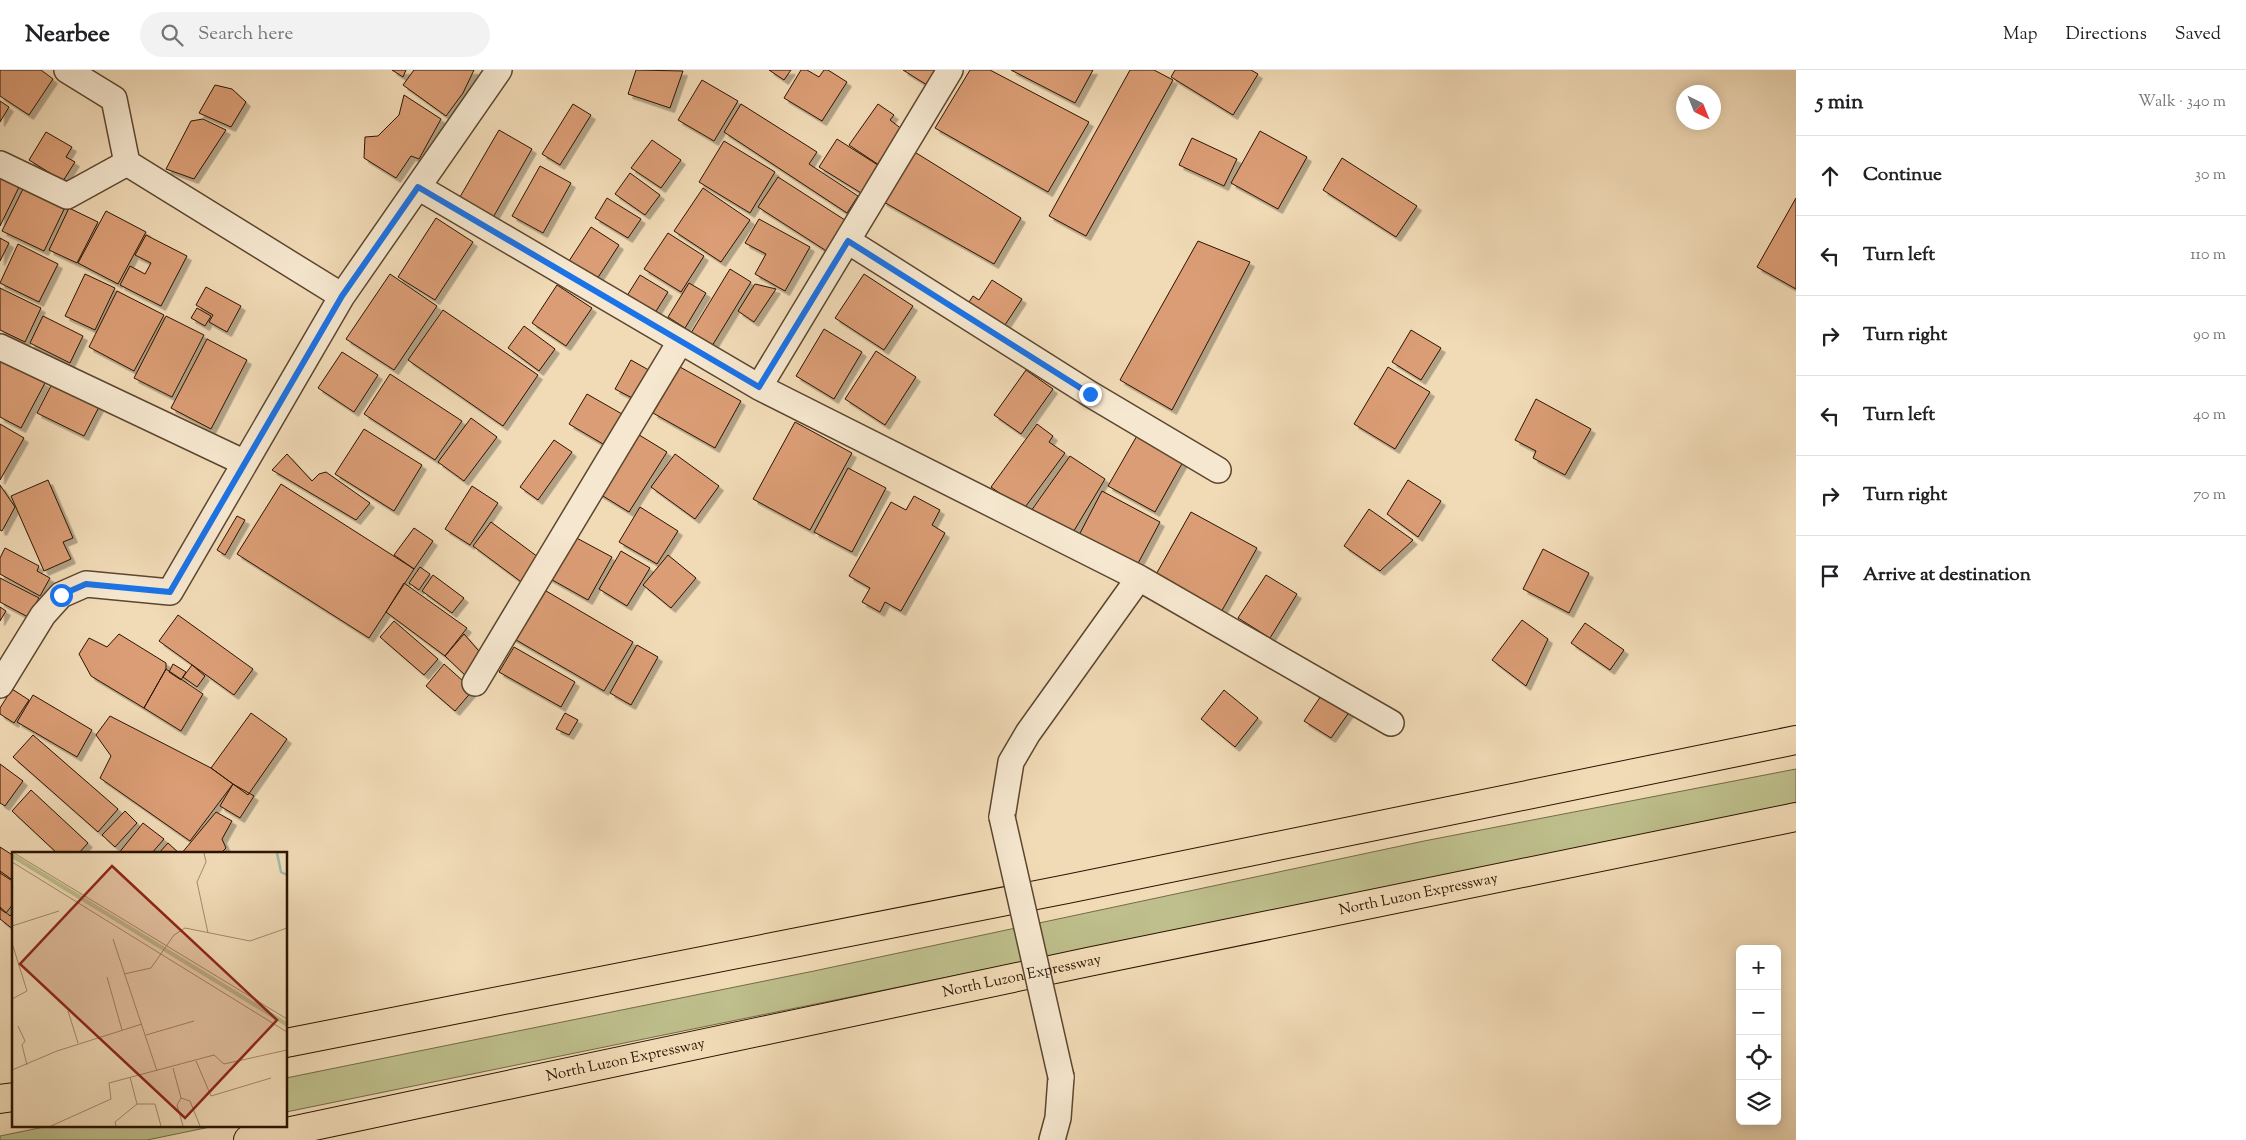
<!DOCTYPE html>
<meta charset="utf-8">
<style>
:root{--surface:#fff;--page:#f2f2f2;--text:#202124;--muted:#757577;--line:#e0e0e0}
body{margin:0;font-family:"Sorts Mill Goudy",serif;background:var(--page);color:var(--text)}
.controls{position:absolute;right:15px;bottom:15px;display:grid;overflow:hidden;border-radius:8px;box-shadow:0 2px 12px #0003}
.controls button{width:45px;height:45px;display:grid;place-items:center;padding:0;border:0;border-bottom:1px solid var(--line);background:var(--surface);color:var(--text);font:25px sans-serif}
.compass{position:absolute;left:1676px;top:15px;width:45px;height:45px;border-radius:50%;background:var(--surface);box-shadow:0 2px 12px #0003;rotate:137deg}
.stop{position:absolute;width:15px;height:15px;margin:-11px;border:4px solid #1a73e8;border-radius:50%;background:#fff}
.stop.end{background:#1a73e8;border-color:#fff;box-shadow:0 1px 5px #0008}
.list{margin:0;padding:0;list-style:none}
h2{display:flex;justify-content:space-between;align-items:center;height:65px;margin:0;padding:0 20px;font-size:21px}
h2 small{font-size:16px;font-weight:400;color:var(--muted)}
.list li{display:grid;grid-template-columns:32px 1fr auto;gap:15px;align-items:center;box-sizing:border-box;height:80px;padding:0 20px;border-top:1px solid var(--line)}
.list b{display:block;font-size:19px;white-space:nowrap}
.list em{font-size:16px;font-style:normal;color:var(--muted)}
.icon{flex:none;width:28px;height:28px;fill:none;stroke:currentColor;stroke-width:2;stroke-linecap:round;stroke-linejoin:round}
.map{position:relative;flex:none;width:1796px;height:1070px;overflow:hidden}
header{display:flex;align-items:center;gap:30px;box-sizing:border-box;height:70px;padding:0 25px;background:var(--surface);border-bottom:1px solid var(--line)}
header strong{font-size:24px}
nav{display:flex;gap:28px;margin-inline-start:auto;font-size:18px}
.search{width:350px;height:45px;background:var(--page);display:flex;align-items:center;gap:12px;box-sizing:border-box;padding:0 18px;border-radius:28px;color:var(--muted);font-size:19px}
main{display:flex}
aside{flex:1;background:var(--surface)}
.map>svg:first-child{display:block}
.green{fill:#bebf8c;stroke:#746a46}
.building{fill:#db9d74;stroke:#2b1401;filter:url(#shadow)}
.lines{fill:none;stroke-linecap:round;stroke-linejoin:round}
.street-casing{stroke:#5c462e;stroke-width:28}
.highway-casing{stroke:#2b1401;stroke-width:30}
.street{stroke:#f6e8d0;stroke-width:25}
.highway{stroke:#f1dbb7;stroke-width:28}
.street-bridge-casing{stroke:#5c462e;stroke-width:28;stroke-linecap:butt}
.street-bridge{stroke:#f6e8d0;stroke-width:25}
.route{stroke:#1a73e8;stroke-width:6}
.labels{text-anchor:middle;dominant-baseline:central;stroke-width:4;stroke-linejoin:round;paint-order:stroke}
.street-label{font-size:15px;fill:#2b1401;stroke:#f6e8d0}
.inset-river{fill:none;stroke:#9bbbb0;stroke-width:2.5}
.inset-road{fill:none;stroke:#a28b6e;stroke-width:1}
.view{fill:#8f2418;fill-opacity:0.15;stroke:#8f2418;stroke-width:2.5}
.inset-edge{fill:none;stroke:#2b1401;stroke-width:2.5}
</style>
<header>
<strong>Nearbee</strong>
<div class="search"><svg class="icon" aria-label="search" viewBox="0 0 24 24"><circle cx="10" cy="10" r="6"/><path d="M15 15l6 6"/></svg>Search here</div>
<nav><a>Map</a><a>Directions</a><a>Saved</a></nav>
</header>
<main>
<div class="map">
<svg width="1796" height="1070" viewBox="0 0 1796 1070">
<defs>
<filter id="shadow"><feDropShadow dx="4.5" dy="4.5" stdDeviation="0" flood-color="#0004"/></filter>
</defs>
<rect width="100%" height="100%" fill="#f1dbb7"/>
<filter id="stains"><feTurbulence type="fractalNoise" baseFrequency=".004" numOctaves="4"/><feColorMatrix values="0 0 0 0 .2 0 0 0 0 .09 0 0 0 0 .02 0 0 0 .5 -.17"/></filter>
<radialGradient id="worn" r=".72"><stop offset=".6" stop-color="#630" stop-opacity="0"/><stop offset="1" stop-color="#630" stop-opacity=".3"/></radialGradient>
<path class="green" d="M1796,699V734L286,1042V1008L814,901L1424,771Z
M49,1056H215L147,1070H0V1066Z"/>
<path class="building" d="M0,0H41L53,9L29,45L0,26Z
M392,0H406L403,7Z
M414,0H474L463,23L446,46L403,15Z
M636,0L683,1L670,38L628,24Z
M769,0H791L784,10Z
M801,0H807L819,7L824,0H828L847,12L822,51L784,28Z
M903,0H937L927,15Z
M970,0H990L1089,52L1048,122L935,58Z
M1011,0H1093L1075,33Z
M1130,0H1154L1173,10L1086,166L1049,146Z
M1175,0H1251L1258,4L1233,45L1171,7Z
M702,10L738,31L714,71L678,50Z
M215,15L232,19L246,32L231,57L199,43Z
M404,25L441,49L419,89L411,86L396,108L364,88L365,67L378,66L399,45Z
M0,31L9,37L0,52Z
M573,34L591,45L560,95L542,84Z
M741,34L817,82L809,94L858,126L847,143L724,62Z
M878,34L894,45L890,50L903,60L879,95L849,75Z
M203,49L226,60L194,109L166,99L191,51Z
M499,60L532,79L491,151L457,132Z
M1260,61L1307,87L1278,139L1231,113Z
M46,62L72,77L66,87L75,92L63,111L29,90Z
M1192,68L1237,89L1224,116L1179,95Z
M837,69L884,99L866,126L819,97Z
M652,70L681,90L661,118L631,98Z
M724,71L775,102L750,143L699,112Z
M913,81L1021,148L994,194L882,131Z
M1342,88L1417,136L1396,167L1323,120Z
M540,96L571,113L543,163L512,146Z
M630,103L660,125L645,145L615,124Z
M0,105L20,115L0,156Z
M778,107L848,152L828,182L758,137Z
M27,111L68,131L44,181L2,161Z
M703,118L750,150L721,192L674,161Z
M607,128L641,149L628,168L595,148Z
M1796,128V219L1757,197Z
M69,138L98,152L77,193L49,180Z
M106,141L146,162L118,214L78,193Z
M436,148L473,172L435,230L398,207Z
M759,149L810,177L785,221L755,204L766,184L745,173Z
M591,157L619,175L597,209L569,191Z
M668,163L704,186L681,222L644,199Z
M146,165L187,186L161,236L120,215L130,196L145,204L151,193L135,185Z
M0,168L9,173L0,191Z
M1198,171L1250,192L1172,340L1120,310Z
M18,174L58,194L39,232L0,213Z
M730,199L751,212L712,276L691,263Z
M85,204L115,218L95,260L65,246Z
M390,204L437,236L394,300L346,269Z
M864,204L913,236L884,280L835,248Z
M640,205L668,222L653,246L625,229Z
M992,210L1022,229L1003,258L967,235L973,226L979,230Z
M689,213L706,223L685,258L668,247Z
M755,214L776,219L754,252L738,241Z
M557,215L592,238L566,276L532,253Z
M206,217L241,236L227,262L209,252L213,245L196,235Z
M0,218L41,238L25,272L0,260Z
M117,221L164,245L134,301L89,277Z
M197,238L211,246L205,256L191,248Z
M443,240L538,305L503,356L408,290Z
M43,246L83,266L70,293L30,273Z
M166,246L204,265L172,327L134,308Z
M524,256L555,279L539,301L508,278Z
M824,259L862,282L834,329L796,306Z
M1411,260L1441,278L1421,310L1392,292Z
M207,269L247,290L211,359L171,338Z
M876,281L916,307L885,355L845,329Z
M342,282L378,305L354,342L318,318Z
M0,290L45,313L21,358L0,347Z
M631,290L654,303L638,331L615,319Z
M680,297L741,331L715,378L653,343Z
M1388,297L1430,322L1395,379L1354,354Z
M1026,300L1053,319L1021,364L994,345Z
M390,304L462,351L435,390L364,344Z
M53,312L100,335L84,366L37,343Z
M587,324L622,344L603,374L569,354Z
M1536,329L1591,359L1565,405L1533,388L1536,381L1515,370Z
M471,348L497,367L464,411L438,392Z
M795,352L852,383L810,460L753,429Z
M0,354L24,368L0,410Z
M1037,354L1053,366L1049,372L1065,383L1023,440L991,417Z
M364,359L422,395L394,441L335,404Z
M636,363L667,382L629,442L598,423Z
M1138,364L1184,390L1155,442L1108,416Z
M554,370L572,382L538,430L520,417Z
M287,384L312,411L319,404L326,402L370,433L356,450L272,400Z
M675,384L719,416L695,449L651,417Z
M1070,386L1105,409L1072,464L1031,441Z
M848,398L886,418L852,482L814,462Z
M48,410L73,468L63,472L71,489L44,501L11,426Z
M1408,410L1441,431L1418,467L1387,444Z
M281,414L414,499L369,568L237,484Z
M0,415L15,437L2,461L0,460Z
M472,416L498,433L470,475L445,459Z
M1102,421L1160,452L1135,499L1077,469Z
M914,426L940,440L932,455L945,463L901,541L885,532L880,542L862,532L870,518L849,506L891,432L906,440Z
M640,437L678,461L657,494L619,472Z
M1369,439L1413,470L1380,501L1344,476Z
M1191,442L1257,478L1220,544L1154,508Z
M237,446L245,450L225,485L217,480Z
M491,452L542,490L524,514L473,476Z
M414,458L433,471L414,499L394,485Z
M571,465L612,487L588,530L547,507Z
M5,478L39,496L37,501L50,508L40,526L0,504V488Z
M1543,479L1589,503L1569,543L1523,519Z
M621,481L650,498L627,536L599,519Z
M668,485L696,508L671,538L643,515Z
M420,497L430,504L419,520L409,513Z
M433,505L464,528L452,543L422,521Z
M1266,505L1297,524L1270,568L1238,548Z
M0,508L39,528L28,547L0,532Z
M404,513L467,558L445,586L386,542Z
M541,518L633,572L604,621L511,567Z
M0,537L6,541L0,551Z
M178,545L253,599L234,625L159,571Z
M1522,550L1548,569L1526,616L1492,590Z
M394,551L438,589L424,605L380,567Z
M1585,553L1624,580L1610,600L1571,573Z
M119,564L166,593V599L144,638L91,606L79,584L89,568L107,577Z
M464,564L485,588L467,607L445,586Z
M637,575L658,587L631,635L610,623Z
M514,577L575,612L561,637L499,602Z
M173,594L186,602L181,610L169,602Z
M444,594L473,620L455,641L426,616Z
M192,595L205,606L197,617L183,607Z
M166,599L203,624L181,661L144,638Z
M12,619L29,630L14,653L0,644V638Z
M1224,620L1258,648L1235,677L1201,649Z
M1323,623L1350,641L1331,668L1304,651Z
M33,625L92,660L77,687L17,652Z
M251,643L287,669L248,725L211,698Z
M565,643L578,650L569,665L556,659Z
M110,646L211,698L233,714L190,771L100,708L111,686L96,665Z
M33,665L118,739L98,762L13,687Z
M0,694L23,711L5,736L0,733Z
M233,714L254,726L240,748L220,736Z
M31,720L88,773L78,784H58L12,741Z
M125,741L137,753L115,777L102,765Z
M216,742L232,751L222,769L226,778L220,784H181Z
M143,753L164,769L151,784H118Z
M168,773L180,784H158Z
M0,777L14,786V812L0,803Z
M0,801L14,811V833L6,843L0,839Z
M0,837L10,846L14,841V860L0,849Z"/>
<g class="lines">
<g class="street-casing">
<path id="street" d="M67,0L114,29L127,93L342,226
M0,94L67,126L127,93
M418,117L759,317L1139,508L1391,653
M848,171L1090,324L1218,400
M0,277L245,393
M759,317L950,0
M475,613L680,272
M0,615L43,545L61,525L86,514L170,522L342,226L499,0
M1002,747L1011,692L1028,663L1139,508
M1052,1070L1058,1048L1061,1007"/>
</g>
<g class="highway-casing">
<g id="highway">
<path d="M286,973L1067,819L1796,670"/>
<path d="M0,1029L14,1027"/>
<path id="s1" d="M248,1070L1088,892L1796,747"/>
</g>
</g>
<use href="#street" class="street"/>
<use href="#highway" class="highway"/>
<g class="street-bridge-casing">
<path id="street-bridge" d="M1002,747L1061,1007"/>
</g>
<use href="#street-bridge" class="street-bridge"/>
</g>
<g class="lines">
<path class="route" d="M61,525L86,514L170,522L342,226L418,117L759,317L848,171L1090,324"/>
</g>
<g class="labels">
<g class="street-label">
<text stroke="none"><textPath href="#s1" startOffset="1196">North Luzon Expressway</textPath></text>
<text stroke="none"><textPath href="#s1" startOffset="791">North Luzon Expressway</textPath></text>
<text stroke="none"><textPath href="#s1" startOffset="386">North Luzon Expressway</textPath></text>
</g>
</g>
<g transform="translate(12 782)">
<rect width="275" height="275" fill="#f1dbb7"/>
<path d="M0,1L275,170V175L0,6Z" fill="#bebf8c"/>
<path class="inset-river" d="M265,1L269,20L275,23"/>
<path class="inset-road" d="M2,1L275,167M192,1L194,10L185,30L196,81M0,10L275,180M0,74L47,59M101,87L145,219M0,91L15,139L0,147M112,122L139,116L162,83L173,76L238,89L275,76M95,125L110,178M56,159L66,191M6,174L13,189L10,193L15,213M134,183L182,169M184,209L199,244L259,226M161,216L169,246L165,253L171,274M0,218L45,199L130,172M169,246L178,249L188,274M125,252H143L149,274M39,274L99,247L97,231L202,203L212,212L275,198M104,274L103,270L125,252L118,225"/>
<path class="view" d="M100,14L265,168L173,266L8,112Z"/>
<rect width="275" height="275" class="inset-edge"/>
</g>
<rect width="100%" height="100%" filter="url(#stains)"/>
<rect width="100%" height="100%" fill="url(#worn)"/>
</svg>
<div class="controls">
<button>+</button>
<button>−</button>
<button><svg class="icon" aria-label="locate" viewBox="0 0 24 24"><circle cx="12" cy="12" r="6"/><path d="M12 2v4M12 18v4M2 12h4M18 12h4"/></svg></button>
<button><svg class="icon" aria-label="layers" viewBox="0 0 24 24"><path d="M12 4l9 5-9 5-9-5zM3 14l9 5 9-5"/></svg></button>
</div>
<svg class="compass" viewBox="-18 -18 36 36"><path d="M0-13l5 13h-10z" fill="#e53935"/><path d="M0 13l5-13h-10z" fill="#757577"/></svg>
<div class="stop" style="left:61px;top:525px"></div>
<div class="stop end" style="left:1090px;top:324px"></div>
</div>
<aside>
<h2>5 min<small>Walk · 340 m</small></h2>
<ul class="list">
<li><svg class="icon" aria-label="ahead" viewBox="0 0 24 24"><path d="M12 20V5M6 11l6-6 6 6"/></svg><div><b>Continue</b></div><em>30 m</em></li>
<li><svg class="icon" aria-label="left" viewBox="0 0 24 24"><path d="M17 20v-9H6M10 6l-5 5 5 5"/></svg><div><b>Turn left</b></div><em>110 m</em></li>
<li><svg class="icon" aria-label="right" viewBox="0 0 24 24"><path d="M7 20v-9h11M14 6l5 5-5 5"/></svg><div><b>Turn right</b></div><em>90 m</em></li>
<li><svg class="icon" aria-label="left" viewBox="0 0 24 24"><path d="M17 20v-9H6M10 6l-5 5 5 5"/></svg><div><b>Turn left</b></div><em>40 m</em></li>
<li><svg class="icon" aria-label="right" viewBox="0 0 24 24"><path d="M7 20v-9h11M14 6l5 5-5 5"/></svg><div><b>Turn right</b></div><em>70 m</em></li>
<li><svg class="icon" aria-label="arrive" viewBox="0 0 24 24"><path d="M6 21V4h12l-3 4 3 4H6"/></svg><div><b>Arrive at destination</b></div></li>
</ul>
</aside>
</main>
